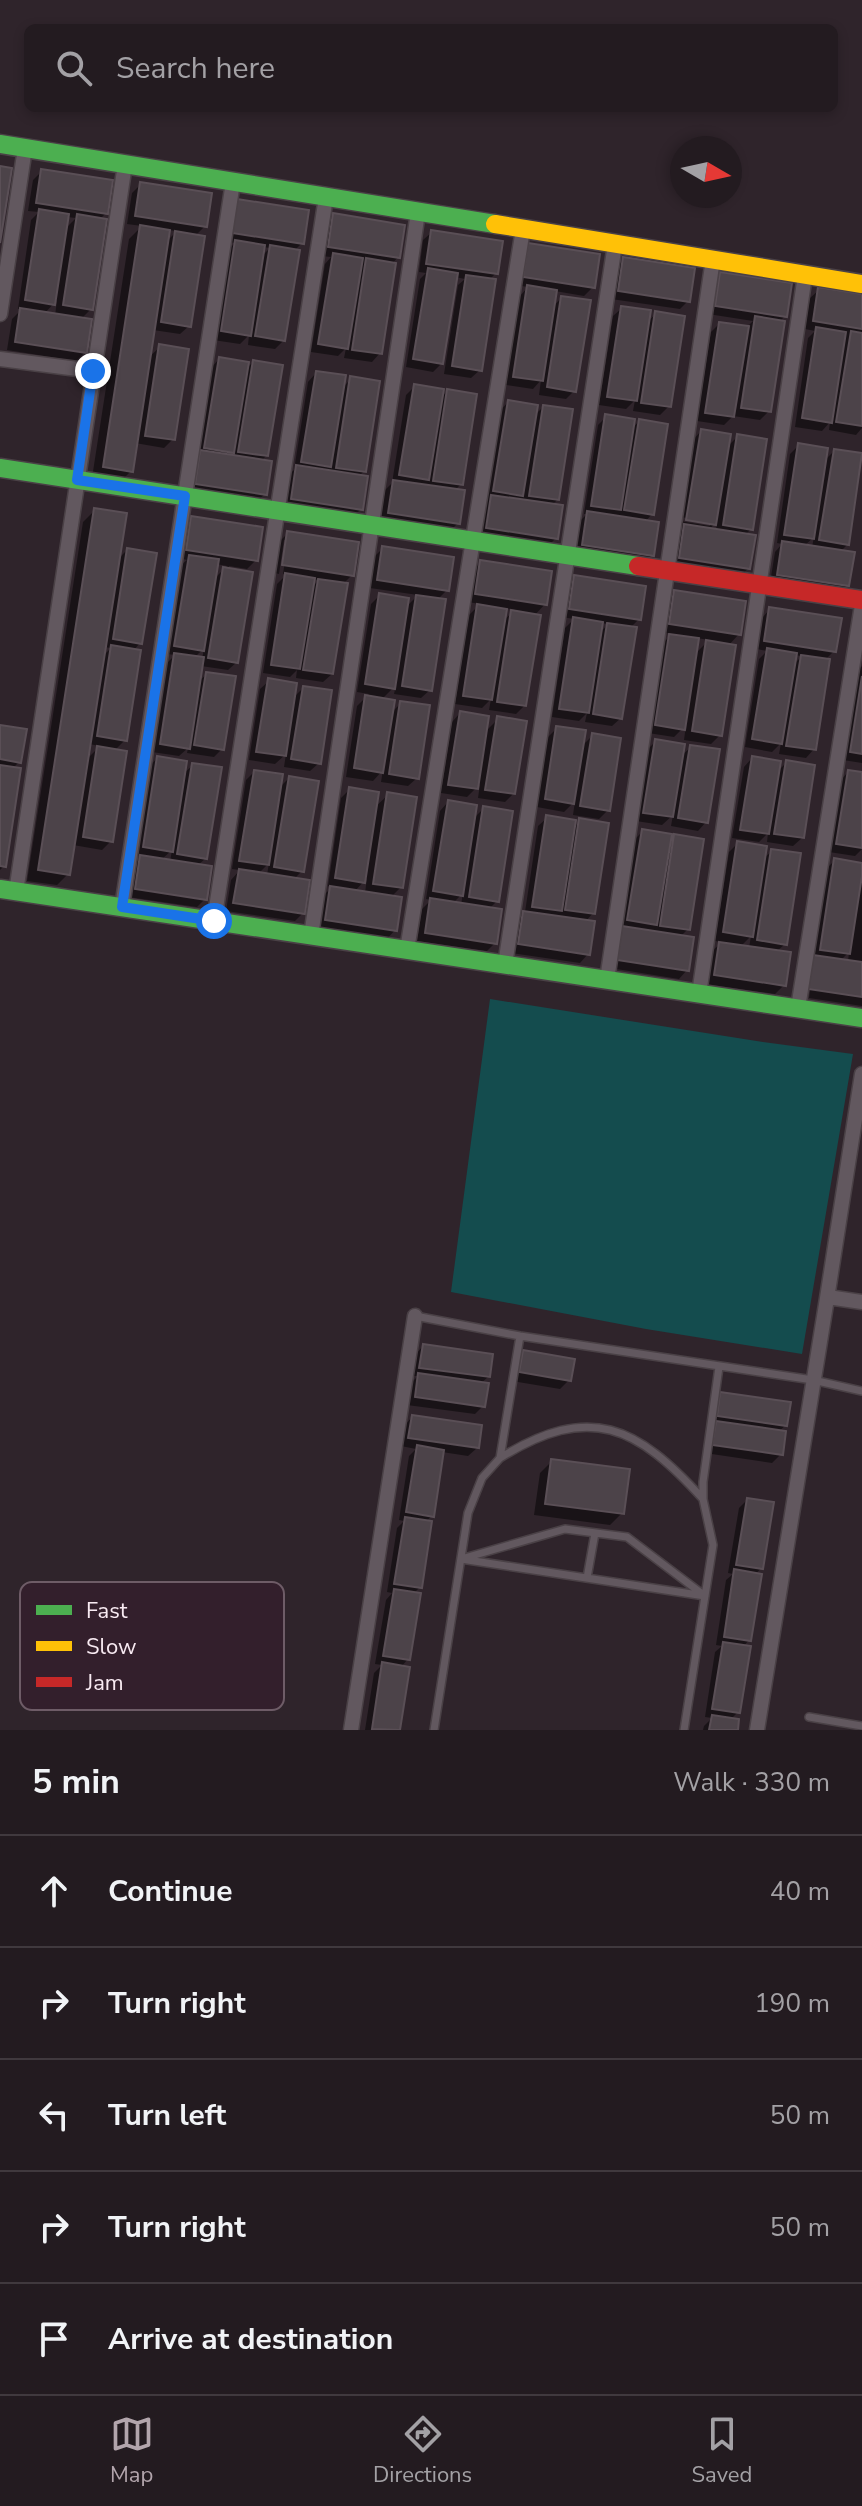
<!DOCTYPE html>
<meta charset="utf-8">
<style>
:root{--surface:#231b20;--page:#2f282d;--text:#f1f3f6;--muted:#a3a1a5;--line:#40393e;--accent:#b2a5ac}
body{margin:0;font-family:"Nunito Sans",sans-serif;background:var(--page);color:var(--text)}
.compass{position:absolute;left:670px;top:136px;width:72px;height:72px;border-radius:50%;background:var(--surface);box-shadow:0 4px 12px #0003;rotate:99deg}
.stop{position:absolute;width:24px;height:24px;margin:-18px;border:6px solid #1a73e8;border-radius:50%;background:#fff}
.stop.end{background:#1a73e8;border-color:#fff;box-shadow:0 2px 8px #0008}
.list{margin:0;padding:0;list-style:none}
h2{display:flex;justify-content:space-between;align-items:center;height:104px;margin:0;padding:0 32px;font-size:34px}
h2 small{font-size:26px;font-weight:400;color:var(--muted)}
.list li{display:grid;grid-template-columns:52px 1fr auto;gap:24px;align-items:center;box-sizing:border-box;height:112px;padding:0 32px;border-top:2px solid var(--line)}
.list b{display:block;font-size:30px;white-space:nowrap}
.list em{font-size:26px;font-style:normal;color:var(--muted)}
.icon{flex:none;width:44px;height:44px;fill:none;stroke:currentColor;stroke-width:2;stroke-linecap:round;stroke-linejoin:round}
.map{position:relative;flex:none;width:862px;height:1730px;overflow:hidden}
.search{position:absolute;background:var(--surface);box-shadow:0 4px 12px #0003;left:24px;right:24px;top:24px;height:88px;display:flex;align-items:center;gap:20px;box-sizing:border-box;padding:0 28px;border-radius:12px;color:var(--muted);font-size:30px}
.sheet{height:664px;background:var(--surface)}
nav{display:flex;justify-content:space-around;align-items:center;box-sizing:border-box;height:112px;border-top:2px solid var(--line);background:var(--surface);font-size:22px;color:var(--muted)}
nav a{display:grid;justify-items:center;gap:4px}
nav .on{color:var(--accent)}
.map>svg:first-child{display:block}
.water{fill:#144c4e}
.shadow{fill:#0007;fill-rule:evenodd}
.building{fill:#4c4349;stroke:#5a4f56;stroke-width:2}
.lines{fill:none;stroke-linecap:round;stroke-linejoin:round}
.lane-casing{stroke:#4a4146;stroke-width:10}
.street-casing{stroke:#4a4146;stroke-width:17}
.fast-casing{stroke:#4a4146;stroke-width:21}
.slow-casing{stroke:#4a4146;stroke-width:21}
.jam-casing{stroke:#4a4146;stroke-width:21}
.lane{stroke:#62585f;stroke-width:7}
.street{stroke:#62585f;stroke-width:14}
.fast{stroke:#4caf50;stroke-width:18}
.slow{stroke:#ffc107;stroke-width:18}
.jam{stroke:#c62828;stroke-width:18}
.route{stroke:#1a73e8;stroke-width:10}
.key{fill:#331f2c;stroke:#6e5c67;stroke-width:2}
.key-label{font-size:22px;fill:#f8eaf2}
</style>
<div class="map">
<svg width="862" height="1730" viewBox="0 0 862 1730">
<rect width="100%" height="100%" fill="#2f242b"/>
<path class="water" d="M490,999L763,1042L853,1054L802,1354L646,1329L451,1292Z"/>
<path class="shadow" d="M42,171L106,213L99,220L91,309L80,320L85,352L76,361L7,350L12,319L22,309H18L31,220L39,212L28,211L33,180ZM67,217L76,218L65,229ZM57,300L55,316L44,314Z
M141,184L205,226L195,236L189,326L180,334L153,330L148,358L160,347L173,439L164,448L135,443L131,471L119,483L92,478L129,239L142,226L127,224L132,193ZM168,230L177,231L166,242Z
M229,210L302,243L294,251L284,340L275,349L248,345L249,335L240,344L213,340L227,251L235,243L224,241ZM263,247L270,248L261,257Z
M334,216L398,257L392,264L380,353L372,362L344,358L346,348L338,356L311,352L325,264L331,257L321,256L325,224Z
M432,232L496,273L489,280L480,370L471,378L444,374L458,285L465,279L455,277L442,363L433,372L406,367L420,279L426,273L419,272L423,240Z
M528,245L593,287L584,296L555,291L553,307L561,298L574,391L566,399L539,395L541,380L533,389L506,385L520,296L528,287L515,285L520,254Z
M624,259L688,301L680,309L611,299L615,268Z
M721,274L785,316L779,322L769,411L760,420L733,416L724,425L697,421L711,332L719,324L746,328L753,321L708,314L712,283Z
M819,290L862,296V428L856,435L829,430L830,422L822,431L795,427L808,338L815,331L805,329L810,298Z
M622,308L647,322L656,314L669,406L660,415L633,411L635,400L626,409L599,405L613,316Z
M219,359L245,370L253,362L267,455L261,461L265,494L256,502L187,492L211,368Z
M316,373L342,388L351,379L364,471L359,476L361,509L353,517L283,507L288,475L294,470L308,382Z
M415,386L440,399L447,391L461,484L454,491L458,523L449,532L380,522L385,490L392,483L406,395Z
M508,402L534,416L543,407L557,500L551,506L556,538L547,547L478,537L483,505L488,500L486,499L500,411Z
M606,417L632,429L639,421L652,514L645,522L652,555L644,564L575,553L579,522L587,514H584L598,425Z
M701,431L726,448L738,436L751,529L745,535L749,568L740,576L671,566L676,535L682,529L679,528L680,521L710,526V522L681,517L693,440ZM717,521L716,531L709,530Z
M799,445L824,461L834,451L848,544L840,552L847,585L839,593L770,583L775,552L782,544L777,543L790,454ZM814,537L812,547L804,546Z
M95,510L117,560L127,550L140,643L133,651L125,740L114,751L111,841L102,850L73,845L68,874L57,885L27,881L83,522ZM104,647L111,648L102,657ZM89,744L100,746L86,760Z
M192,518L256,560L247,569L229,566L237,662L228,670L201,666L198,682L207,674L222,749L214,757L187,753L188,748L179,756L152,752L166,664L175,655L167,654L181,565L187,560L179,558L183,527ZM216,564L227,566L214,579ZM204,649L202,659L194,658L199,653Z
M288,533L352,575L343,584L332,674L323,682L296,678L297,670L290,677L263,673L277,584L286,575L283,574L288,540H284L279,574L275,573L279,542ZM312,579L319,580L311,588Z
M383,548L447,590L437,600L430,690L421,698L394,694L396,685L381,700L391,713L401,703L417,778L408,786L381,782L383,770L373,781L346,777L357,706L369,694L357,692L371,604L380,595L405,608L418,595L370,588L374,557Z
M481,562L545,604L534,616L525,705L516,714L489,710L491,699L482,708L455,704L469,615L480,604L468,602L472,571ZM505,608L515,610L503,621Z
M575,577L639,619L630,628L621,718L612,726L585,722L587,713L579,721L552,717L565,628L574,619L562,617L566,586ZM601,623L608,624L600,633Z
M674,592L739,634L728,646L720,735L711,744L684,740L686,725L674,737L648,733L661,645L672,634L661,632L666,601ZM697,638L709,640L695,654Z
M770,609L834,651L825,660L814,749L806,758L779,754L781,743L772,752L745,747L759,659L767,651L757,649L762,618ZM794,655L802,656L793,665Z
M862,666V763L843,760L856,672Z
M269,681L293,698L303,688L319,763L310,771L284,767L286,754L275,764L249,760L260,689Z
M460,713L485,732L498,719L513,794L505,802L478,798L480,784L467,797L441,793L452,722Z
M0,727L19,762L12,769L4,866L0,870Z
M557,728L582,746L593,735L608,810L599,819L573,815L575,801L564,812L537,807L548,737Z
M656,741L680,757L691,747L706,822L698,831L671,826L673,815L662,825L636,821L647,750Z
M157,758L182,775L193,765L206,858L197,866L205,899L197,907L128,897L132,866L142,856L135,855L149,767ZM172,850L170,862L161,860Z
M752,758L777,772L786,763L802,838L793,846L767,842L768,833L759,842L732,838L744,767Z
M254,772L279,788L289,778L302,871L294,879L303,913L295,921L226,911L231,880L240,870L232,869L246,780ZM269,863L267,875L258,874Z
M848,772L862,775V849L855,856L829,852L840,781Z
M350,789L375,807L388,795L401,887L391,897L395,930L387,939L318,928L322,897L332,887L328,886L341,798ZM367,878L365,893L354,892Z
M448,802L473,819L484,808L497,901L489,909L495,943L487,951L417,941L422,909L431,900L426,899L440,811ZM463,893L461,905L452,904Z
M547,818L573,828L580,821L593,913L585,922L588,954L580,963L511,953L515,921L525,912L538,826Z
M643,831L668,843L675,837L688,929L680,937L687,970L679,979L610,968L620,928L634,840Z
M738,843L763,859L772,851L785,944L776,952L784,985L775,994L706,984L711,952L722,942L715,941L729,852ZM751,936L749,948L740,947Z
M835,860L862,873V1006L809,998L814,964H810L826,869ZM849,952L848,962L840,961Z
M423,1346L488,1377L480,1384L483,1406L475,1414L407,1405L410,1384L418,1376H412L415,1355Z
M524,1353L569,1380L560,1389L512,1381L515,1361Z
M721,1394L786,1425L778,1432L781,1454L772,1463L705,1453L708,1432L715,1425L709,1424L713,1403Z
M412,1417L477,1448L468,1456L442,1452L432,1516L425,1522L420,1587L413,1594L408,1659L401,1667L408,1668L397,1730H365L374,1673L382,1665L375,1664L386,1600L392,1593L387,1592L397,1528L404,1521L399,1520L409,1456L416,1449L401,1446L404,1426Z
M552,1461L622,1513L610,1525L534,1515L540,1473Z
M747,1500L761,1568L755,1575L749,1640L743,1647L738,1712L730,1720L735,1730H703L704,1726L712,1718L705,1717L715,1652L722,1646L716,1645L726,1580L733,1574L728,1573L739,1508Z"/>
<path class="building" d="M0,166L12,168L0,243Z
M41,169L113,180L108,214L36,203Z
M140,182L212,193L207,227L135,216Z
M237,199L309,210L304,244L232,233Z
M39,209L69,214L55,305L25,300Z
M333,213L405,225L400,258L328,247Z
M77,214L107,219L93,310L63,305Z
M140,225L170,230L133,472L103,467Z
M431,230L503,241L498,274L426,264Z
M175,231L205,236L191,327L161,322Z
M235,240L265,245L251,336L221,331Z
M528,243L600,254L595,288L523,277Z
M270,245L300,250L285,341L255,336Z
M333,253L363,258L348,349L318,344Z
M623,257L695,268L690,302L618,291Z
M366,258L396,263L382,354L352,350Z
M428,268L458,273L443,364L413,359Z
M720,272L792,283L787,317L715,306Z
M466,275L496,279L482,371L452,366Z
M527,285L557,290L543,381L513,377Z
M818,287L862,294V329L813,321Z
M561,296L591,300L576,392L547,387Z
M621,306L651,310L637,401L607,397Z
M20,308L92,319L87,353L15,342Z
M655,311L685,316L671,407L641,403Z
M755,316L785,321L771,412L741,408Z
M719,322L749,326L734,417L705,413Z
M816,327L846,332L832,423L802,418Z
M851,331L862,333V426L836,422Z
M159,344L189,349L175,440L145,436Z
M219,357L249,362L234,453L204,448Z
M253,360L283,365L268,456L238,452Z
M316,371L346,375L331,467L301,462Z
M350,376L380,381L366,472L336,468Z
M414,384L444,389L429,480L399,475Z
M447,389L477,394L463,485L433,481Z
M508,400L538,405L523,496L493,491Z
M543,405L573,409L559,500L529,496Z
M605,414L635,419L621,510L591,506Z
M639,419L668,424L654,515L624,510Z
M701,429L731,434L716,525L686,520Z
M737,434L767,439L753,530L723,525Z
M798,443L828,448L814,539L784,535Z
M834,449L862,453L849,545L819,540Z
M200,450L272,461L267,495L195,484Z
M296,465L368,476L363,510L291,499Z
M393,480L465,490L460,524L388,513Z
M491,495L563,505L558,539L486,528Z
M94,508L127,513L70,875L38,870Z
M587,511L659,522L654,556L582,545Z
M191,516L263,527L258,561L186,550Z
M684,524L756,535L750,569L679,558Z
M287,531L359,542L354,576L282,565Z
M782,541L855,552L849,586L777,575Z
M382,546L454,557L449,591L377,580Z
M127,548L157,553L142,644L113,639Z
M189,555L219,559L204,651L174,646Z
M480,560L552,571L547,605L475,594Z
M223,567L253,572L238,663L208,658Z
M285,573L315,578L300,669L271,665Z
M574,575L646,586L641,620L569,609Z
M318,579L348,583L333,674L303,670Z
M674,590L746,601L741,635L669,624Z
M379,593L409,598L395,689L365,684Z
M416,595L446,599L432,691L402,686Z
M477,604L507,609L492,700L463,696Z
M769,607L842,618L836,652L764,641Z
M511,610L541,615L526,706L497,702Z
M573,617L603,622L589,713L559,709Z
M607,623L637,627L622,719L593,714Z
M669,634L699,638L685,730L655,725Z
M706,640L736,645L722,736L692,731Z
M111,645L141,650L127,741L97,736Z
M767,648L797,653L782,744L752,739Z
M174,653L204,657L190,749L160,744Z
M801,655L830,659L816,750L786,746Z
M206,672L236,676L224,750L194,745Z
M862,676V754L850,752Z
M268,678L297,683L286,756L256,752Z
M303,686L332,690L321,764L291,759Z
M365,695L395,700L383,773L354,768Z
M400,701L430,705L419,779L389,774Z
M460,711L489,716L478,789L448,785Z
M497,716L527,721L515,794L485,790Z
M0,725L27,729L21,763L0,759Z
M556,726L586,730L574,804L545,799Z
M592,733L621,738L610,811L580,806Z
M655,739L685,744L673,817L643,813Z
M690,745L720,749L708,823L678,818Z
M97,746L127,751L113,842L83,837Z
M157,756L187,761L173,852L143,847Z
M752,756L781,761L769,834L740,830Z
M786,760L815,765L804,838L774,834Z
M192,763L222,767L207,859L177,854Z
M0,765L21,768L6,867L0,866Z
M254,770L283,774L269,865L239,861Z
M848,770L862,772V848L836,844Z
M289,776L319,781L304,872L274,867Z
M349,787L379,792L365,883L335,878Z
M387,792L417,797L403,888L373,884Z
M448,800L477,805L463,896L433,891Z
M483,806L513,811L499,902L469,897Z
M546,815L576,820L562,911L532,907Z
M579,818L609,823L595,914L565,910Z
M642,829L672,834L657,925L627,920Z
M674,834L704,839L690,930L660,926Z
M737,841L767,846L753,937L723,932Z
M771,849L801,853L787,945L757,940Z
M140,855L212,866L207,900L135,889Z
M834,858L862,863V876L850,954L820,950Z
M239,869L310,880L305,914L233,903Z
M330,886L402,897L397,931L325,920Z
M430,898L502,909L497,944L425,933Z
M523,911L595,921L590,955L518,944Z
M622,926L694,937L689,971L617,960Z
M719,942L791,952L786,986L714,975Z
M813,955L862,962V997L808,989Z
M423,1344L493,1354L490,1377L419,1368Z
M523,1350L575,1359L571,1381L519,1372Z
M418,1373L489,1383L485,1407L415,1397Z
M720,1392L791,1402L787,1426L717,1416Z
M412,1415L482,1425L479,1448L408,1438Z
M716,1421L786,1431L783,1455L712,1445Z
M417,1445L444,1450L434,1517L406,1512Z
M551,1459L630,1469L624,1514L545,1504Z
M747,1498L774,1502L763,1569L736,1565Z
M405,1517L432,1521L422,1588L394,1584Z
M734,1569L762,1574L751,1641L724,1637Z
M394,1589L421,1593L410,1660L383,1656Z
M723,1642L751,1646L740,1713L712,1709Z
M382,1662L410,1667L400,1730L372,1729Z
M712,1715L739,1719L738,1730H709Z"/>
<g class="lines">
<g class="lane-casing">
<path id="lane" d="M415,1316L520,1336L813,1380L862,1391
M500,1458C590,1402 637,1426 703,1499
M565,1529L627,1537L705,1596L461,1559Z
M587,1578L595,1533
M809,1717L862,1726
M434,1730L468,1513L482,1478L500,1458L520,1336
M684,1730L713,1545L703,1499V1482L719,1367"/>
</g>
<g class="street-casing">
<path id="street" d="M0,314L25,148
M0,359L93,371
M16,892L125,164
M122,907L233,182
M214,921L326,197
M311,936L418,212
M407,950L523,229
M505,965L615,244
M607,980L713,259
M699,994L805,275
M798,1008L862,605
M828,1297L862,1302
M351,1730L415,1316
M757,1730C792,1511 829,1293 862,1074"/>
</g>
<g class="fast-casing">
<path id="fast" d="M0,144L495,224
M0,468L638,566
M0,889L862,1018"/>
</g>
<g class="slow-casing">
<path id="slow" d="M495,224L862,284"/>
</g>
<g class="jam-casing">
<path id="jam" d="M638,566L862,600"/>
</g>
<use href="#lane" class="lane"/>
<use href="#street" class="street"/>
<use href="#fast" class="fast"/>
<use href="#slow" class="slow"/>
<use href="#jam" class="jam"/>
</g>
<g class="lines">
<path class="route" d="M93,371L77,480L185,496L122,907L214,921"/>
</g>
<rect x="20" y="1582" width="264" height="128" rx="12" class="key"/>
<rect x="36" y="1605" width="36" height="10" fill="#4caf50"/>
<rect x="36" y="1641" width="36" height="10" fill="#ffc107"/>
<rect x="36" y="1677" width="36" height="10" fill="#c62828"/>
<g class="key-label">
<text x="86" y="1618">Fast</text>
<text x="86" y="1654">Slow</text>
<text x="86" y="1690">Jam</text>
</g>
</svg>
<svg class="compass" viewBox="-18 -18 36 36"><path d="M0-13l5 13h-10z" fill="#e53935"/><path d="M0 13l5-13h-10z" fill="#a3a1a5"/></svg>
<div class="stop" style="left:214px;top:921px"></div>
<div class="stop end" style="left:93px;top:371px"></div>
<div class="search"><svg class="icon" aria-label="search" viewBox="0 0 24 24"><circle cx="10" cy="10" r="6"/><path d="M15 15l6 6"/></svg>Search here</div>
</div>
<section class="sheet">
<h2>5 min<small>Walk · 330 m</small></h2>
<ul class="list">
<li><svg class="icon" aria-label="ahead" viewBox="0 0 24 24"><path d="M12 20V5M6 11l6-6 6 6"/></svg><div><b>Continue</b></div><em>40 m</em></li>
<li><svg class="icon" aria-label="right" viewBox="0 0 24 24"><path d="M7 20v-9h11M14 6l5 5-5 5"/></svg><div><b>Turn right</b></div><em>190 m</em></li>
<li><svg class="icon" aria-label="left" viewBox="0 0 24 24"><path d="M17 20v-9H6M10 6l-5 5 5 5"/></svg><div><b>Turn left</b></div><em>50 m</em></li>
<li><svg class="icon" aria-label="right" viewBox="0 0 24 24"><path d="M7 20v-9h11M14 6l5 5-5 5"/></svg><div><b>Turn right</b></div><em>50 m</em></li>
<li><svg class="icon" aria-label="arrive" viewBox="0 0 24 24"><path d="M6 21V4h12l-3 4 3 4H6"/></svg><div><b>Arrive at destination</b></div></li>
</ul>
</section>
<nav>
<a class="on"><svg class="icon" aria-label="map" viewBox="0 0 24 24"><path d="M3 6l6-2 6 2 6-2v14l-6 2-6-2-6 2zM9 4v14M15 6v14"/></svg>Map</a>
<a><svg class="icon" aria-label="directions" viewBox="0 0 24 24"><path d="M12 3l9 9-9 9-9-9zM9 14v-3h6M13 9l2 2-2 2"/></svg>Directions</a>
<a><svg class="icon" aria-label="saved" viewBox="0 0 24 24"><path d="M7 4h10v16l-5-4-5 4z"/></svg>Saved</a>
</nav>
